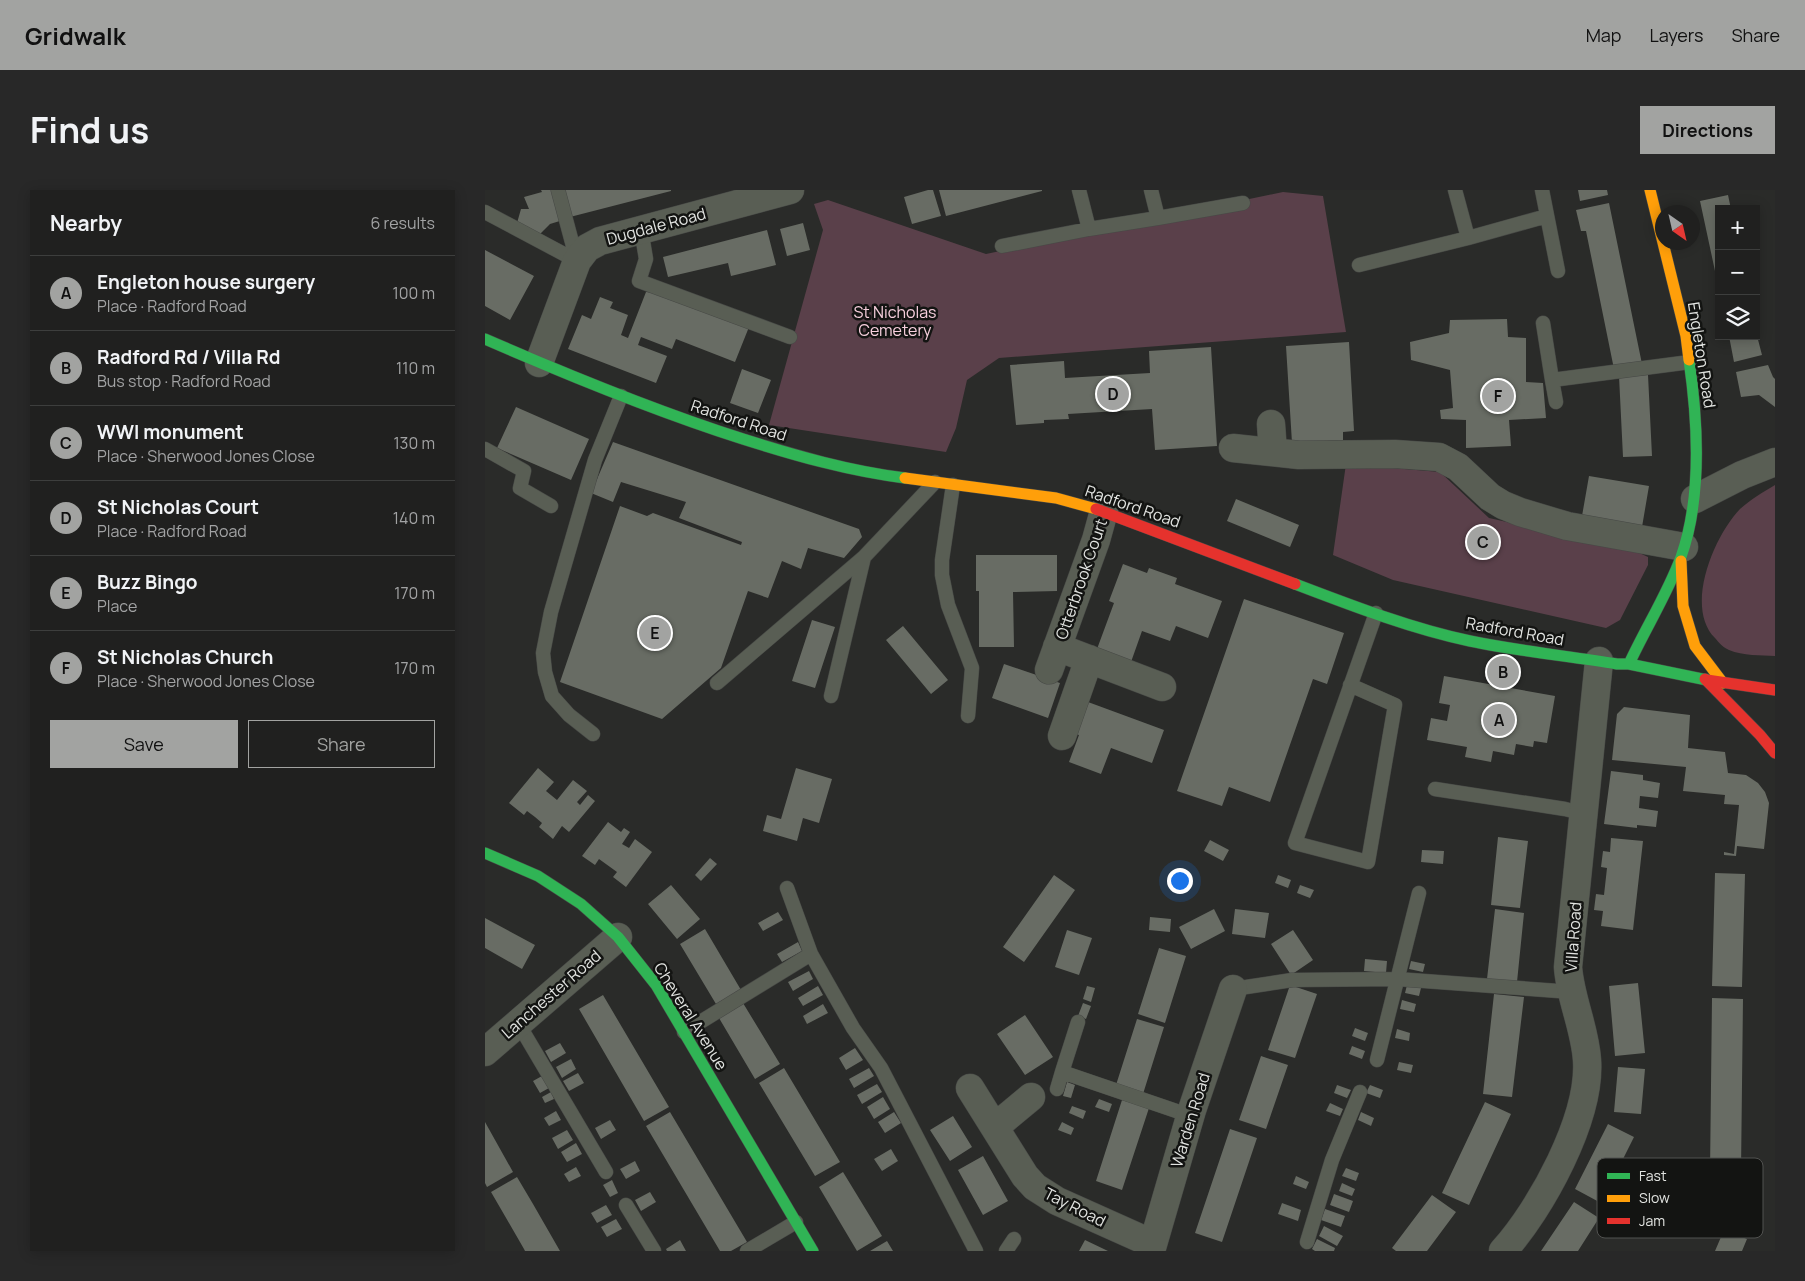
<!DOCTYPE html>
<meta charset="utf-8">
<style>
:root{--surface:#20201f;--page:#282828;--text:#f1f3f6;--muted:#a2a3a4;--line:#3d3e3d;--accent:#a2a3a1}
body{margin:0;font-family:Manrope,sans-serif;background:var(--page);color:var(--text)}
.controls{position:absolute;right:15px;top:15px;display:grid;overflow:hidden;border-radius:0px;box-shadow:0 2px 12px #0003}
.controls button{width:45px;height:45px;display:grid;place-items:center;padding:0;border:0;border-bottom:1px solid var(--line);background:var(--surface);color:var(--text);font:25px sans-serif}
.compass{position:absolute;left:1170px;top:15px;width:45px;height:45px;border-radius:50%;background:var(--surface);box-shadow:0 2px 12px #0003;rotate:146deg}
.you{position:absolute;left:694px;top:690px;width:18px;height:18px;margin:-12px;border:4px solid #fff;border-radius:50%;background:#1a73e8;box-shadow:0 0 0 8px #1a73e833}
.badge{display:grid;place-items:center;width:32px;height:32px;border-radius:50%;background:var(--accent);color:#111;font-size:16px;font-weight:700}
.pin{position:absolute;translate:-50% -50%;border:2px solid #fff;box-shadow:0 1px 5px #0006}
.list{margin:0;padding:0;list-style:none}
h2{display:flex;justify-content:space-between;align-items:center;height:65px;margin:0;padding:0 20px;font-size:21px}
h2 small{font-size:16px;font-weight:400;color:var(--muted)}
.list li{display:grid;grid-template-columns:32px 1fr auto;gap:15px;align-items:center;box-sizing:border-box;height:75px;padding:0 20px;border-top:1px solid var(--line)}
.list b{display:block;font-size:19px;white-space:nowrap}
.list p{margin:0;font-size:16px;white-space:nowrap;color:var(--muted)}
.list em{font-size:16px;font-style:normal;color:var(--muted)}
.actions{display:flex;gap:10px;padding:15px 20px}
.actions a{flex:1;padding:11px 0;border:1px solid var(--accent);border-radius:0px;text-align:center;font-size:18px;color:var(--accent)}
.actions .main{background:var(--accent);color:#111}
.icon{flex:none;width:28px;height:28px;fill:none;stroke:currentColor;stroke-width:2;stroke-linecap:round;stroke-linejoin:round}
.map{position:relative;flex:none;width:1290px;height:1061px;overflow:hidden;border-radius:0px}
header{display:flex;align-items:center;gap:30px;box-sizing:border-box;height:70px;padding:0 25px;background:var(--accent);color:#111}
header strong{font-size:24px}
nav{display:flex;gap:28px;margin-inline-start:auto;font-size:18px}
.intro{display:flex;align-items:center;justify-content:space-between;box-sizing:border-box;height:120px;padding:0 30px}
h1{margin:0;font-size:35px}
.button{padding:12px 22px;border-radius:0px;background:var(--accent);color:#111;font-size:18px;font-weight:700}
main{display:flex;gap:30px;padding:0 30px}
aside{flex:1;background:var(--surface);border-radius:0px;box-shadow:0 2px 12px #0003}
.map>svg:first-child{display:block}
.green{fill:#5a404a}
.building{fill:#686c64}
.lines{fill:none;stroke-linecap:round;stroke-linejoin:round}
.lane-casing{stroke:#474946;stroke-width:15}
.street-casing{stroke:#474946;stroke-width:29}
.fast-casing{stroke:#474946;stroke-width:12}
.slow-casing{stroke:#474946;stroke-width:12}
.jam-casing{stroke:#474946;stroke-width:12}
.lane{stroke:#595e54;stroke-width:14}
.street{stroke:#595e54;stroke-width:28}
.fast{stroke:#30b455;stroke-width:11}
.slow{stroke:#ff9f0a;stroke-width:11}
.jam{stroke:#e5322d;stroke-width:11}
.labels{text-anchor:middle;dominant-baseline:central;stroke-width:5;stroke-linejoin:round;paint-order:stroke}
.street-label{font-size:16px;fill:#e2e4e1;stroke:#131412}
.park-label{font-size:16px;fill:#f7cfdd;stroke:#131412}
.key{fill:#131412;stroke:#515250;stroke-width:1}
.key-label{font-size:14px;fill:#e2e4e1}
</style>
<header>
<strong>Gridwalk</strong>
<nav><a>Map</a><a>Layers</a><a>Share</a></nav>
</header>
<div class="intro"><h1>Find us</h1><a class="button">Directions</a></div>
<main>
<aside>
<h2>Nearby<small>6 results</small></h2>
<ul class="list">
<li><span class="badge">A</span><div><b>Engleton house surgery</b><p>Place · Radford Road</p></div><em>100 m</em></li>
<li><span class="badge">B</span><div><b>Radford Rd / Villa Rd</b><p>Bus stop · Radford Road</p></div><em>110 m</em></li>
<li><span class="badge">C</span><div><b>WWI monument</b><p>Place · Sherwood Jones Close</p></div><em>130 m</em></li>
<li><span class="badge">D</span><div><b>St Nicholas Court</b><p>Place · Radford Road</p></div><em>140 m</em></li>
<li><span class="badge">E</span><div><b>Buzz Bingo</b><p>Place</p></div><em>170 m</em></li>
<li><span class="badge">F</span><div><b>St Nicholas Church</b><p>Place · Sherwood Jones Close</p></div><em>170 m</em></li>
</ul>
<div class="actions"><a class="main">Save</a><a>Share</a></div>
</aside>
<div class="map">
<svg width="1290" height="1061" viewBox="0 0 1290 1061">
<rect width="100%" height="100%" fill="#2a2b29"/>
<path class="green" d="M798,2L838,6L861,142L514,168L482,190L471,238L461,262L284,235L338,40L329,14L343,10L501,64Z
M861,274L955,282L1004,328L1150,361L1163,367V375L1135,430L1121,438L908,390L848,365Z
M1290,295V466C1276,465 1258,466 1244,460C1239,458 1234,453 1230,448C1199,417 1229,346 1255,319C1265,310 1278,302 1290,295Z"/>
<path class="building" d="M56,0H70L78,30L65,34L55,44L32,33L36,19H44L39,7L57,2Z
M78,0H186V1L85,27Z
M443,0H448L456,26L427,34L419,7Z
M454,0H557V1L461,26Z
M1093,0H1122L1123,5L1095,11Z
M1243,5L1246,19H1234L1233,95L1215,11Z
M1124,13L1157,174L1129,179L1101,41H1096L1091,20Z
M318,33L325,60L302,66L295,39Z
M282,40L291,75L246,86L243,73L183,87L178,67Z
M0,60L49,86L25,130L0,116Z
M161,102L173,103L264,137L250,172L191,149L187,159L156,147L153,155L182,166L171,193L83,159L97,125L106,129L115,107L128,112L125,118L143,125L136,145L143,148Z
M1022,129L1023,147L1041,148V192L1058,193L1061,228L1024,230L1026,256L981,258V230L956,229L955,220L968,218L965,180L926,170L925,152L964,143L965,130Z
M1271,142L1277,165L1249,172L1244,146H1271Z
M864,152L869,241L858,242V250L807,253L801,156Z
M726,157L732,256L670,260L667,219L583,224L584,229L559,230V233L531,235L525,175L579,171L580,188L665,183L664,161Z
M1283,175L1288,187L1290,189V217L1274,205L1256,207L1251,182Z
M257,179L286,190L273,223L245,213Z
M1163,185L1167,266L1138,267L1134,186Z
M31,217L104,249L86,290L12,258Z
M128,252L374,339L377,347L359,368L323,358L316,379L297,371L283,408L263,401L236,478L177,529L75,492L135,316L162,326L168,323L256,355L257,352L194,328L201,312L136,292L128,312L106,303Z
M1104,286L1164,296L1157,337L1097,326Z
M751,309L814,335L805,357L742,331Z
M491,365H572V401L528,402L529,457H494V401H491Z
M638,374L662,383L664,378L692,388L690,394L737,411L723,448L691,436L685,451L657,441L646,472L612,459L629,413L624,411Z
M759,409L859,443L842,494L828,489L785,612L744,597L737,616L692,601Z
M327,430L350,437L330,498L307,491Z
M418,436L463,490L446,504L401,450Z
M519,474L575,493L563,528L507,508Z
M959,486L1070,506L1062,553L1049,551L1048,557L1031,554L1029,565L1008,561L1006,572L980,567L982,557L942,550L946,528L962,531L965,515L954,513Z
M603,512L679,540L667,573L626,558L616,584L584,572L594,545L591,544Z
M1139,517L1205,525L1203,558L1240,562L1243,583L1261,585L1273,593L1280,602L1284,613L1279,659L1252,656L1251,666L1239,665V662L1249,664L1254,615L1239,614L1240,605L1198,601L1201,577L1127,570L1132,524Z
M53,578L69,592L61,601L72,610L88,590L102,601L92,612L95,615L103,605L110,611L84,642L77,636L68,649L54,637L57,633L50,627L42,621L39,625L24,613Z
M311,578L347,589L334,633L318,628L312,651L278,641L282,625L296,629Z
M1126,581L1158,585V590L1175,593L1173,608L1155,606L1154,618L1173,621L1171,637L1152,635V638L1119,634Z
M123,632L136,642L139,638L145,642L137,654L144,658L150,649L167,662L141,697L128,687L132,682L114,669L110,675L97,666Z
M1013,647L1043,651L1035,718L1006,715Z
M1126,648L1158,651L1148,740L1116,736L1118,721L1109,720L1111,704L1119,705L1122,678L1116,677L1118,661L1125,662Z
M725,650L744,660L738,671L719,661Z
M937,660L959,661L958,674L936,672Z
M225,668L232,674L216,691L210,685Z
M1230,683L1260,684L1257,797L1227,796Z
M569,685L590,700L539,772L518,757Z
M793,685L806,690L803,698L790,693Z
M186,695L215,729L192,749L163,714Z
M815,695L829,700L825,708L812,703Z
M729,719L740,741L706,759L694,737Z
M750,719L784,723L780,748L747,744Z
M1010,719L1039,723L1032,792L1002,789Z
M293,722L298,730L278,741L273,733Z
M665,727L686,729L685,742L664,740Z
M0,728L50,755L37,779L0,758Z
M220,739L256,800L231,814L195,754Z
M582,740L607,748L594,785L570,777Z
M808,740L828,770L806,785L786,754Z
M313,752L317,761L297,772L292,764Z
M674,758L701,766L680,833L653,824Z
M880,769L902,771L901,783L879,781Z
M926,771L940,774L938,782L924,779Z
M324,781L328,789L308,801L303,792Z
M1153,793L1160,863L1130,866L1124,796Z
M805,795L832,804L810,868L783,860Z
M922,795L936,798L934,806L920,803Z
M333,796L338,805L318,816L313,808Z
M602,796L610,798L606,812L598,809Z
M1009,804L1039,807L1027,907L998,904Z
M118,805L184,917L159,931L94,819Z
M1227,808L1258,809L1256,982H1225Z
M917,810L931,814L929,822L915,819Z
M258,813L295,874L270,889L234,828Z
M598,813L606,816L601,829L593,826Z
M338,814L343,823L322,834L318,826Z
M540,825L568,867L540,885L512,844Z
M652,829L679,837L658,904L631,895Z
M870,838L883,843L880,851L867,846Z
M912,839L925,843L924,851L910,848Z
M75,853L81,863L66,872L60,861Z
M867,856L880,861L877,869L864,864Z
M370,858L378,870L361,880L354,868Z
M776,866L803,875L781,939L754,930Z
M86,869L91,879L77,888L71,877Z
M914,872L928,875L926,883L912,880Z
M1133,877L1160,879L1156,924L1129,922Z
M299,878L355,972L330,986L274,893Z
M384,878L389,886L369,898L364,889Z
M93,883L99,893L84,901L78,891Z
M57,886L64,898L55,903L48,891Z
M582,892L590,895L586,908L578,906Z
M392,894L397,902L377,914L372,905Z
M852,895L866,900L862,908L849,903Z
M885,895L898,900L895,908L881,903Z
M66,902L69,909L60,913L57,907Z
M398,907L405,919L389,929L382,917Z
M614,909L627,914L624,922L610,917Z
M637,910L664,918L637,1000L611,991Z
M1000,912L1026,924L984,1015L957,1003Z
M845,913L858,919L855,926L841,921Z
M587,916L601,921L598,929L584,923Z
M71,921L76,930L64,936L59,928Z
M185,922L262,1052L246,1061H235L161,936Z
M409,922L416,933L400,943L393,932Z
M876,922L889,928L886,936L873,930Z
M468,926L487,957L465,971L445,940Z
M125,930L131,940L116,949L110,938Z
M0,932L28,982L2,997L0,993Z
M577,932L589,938L586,945L573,940Z
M1123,934L1149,947L1116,1013L1090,999Z
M745,939L772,948L737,1052L710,1043Z
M82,940L88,950L73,959L67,948Z
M91,953L97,964L82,972L76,962Z
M406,959L413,971L397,981L389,969Z
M498,966L523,1011L498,1025L473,980Z
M150,971L155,981L141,989L135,979Z
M91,977L96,986L84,992L79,984Z
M861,978L874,983L871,991L857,986Z
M358,982L397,1046L372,1061L334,997Z
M811,986L824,992L821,999L808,994Z
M32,987L48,1014L75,1061H40L39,1059L6,1002Z
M127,990L133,1003L125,1007L118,995Z
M857,993L870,999L867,1006L854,1001Z
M165,1002L171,1012L156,1021L150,1010Z
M849,1004L868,1011L864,1022L845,1015Z
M947,1005L971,1022L942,1061H911L907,1058Z
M1089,1012L1114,1028L1093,1061H1056Z
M797,1013L816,1020L813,1031L793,1024Z
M121,1015L127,1025L112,1033L106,1023Z
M840,1019L860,1026L856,1037L836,1030Z
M131,1029L137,1039L122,1047L116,1037Z
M839,1036L858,1046L852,1056L834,1046Z
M1239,1040L1262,1049L1257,1061H1230Z
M832,1049L850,1058L849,1061H830L827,1059Z
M195,1050L201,1061H182L181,1059Z
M600,1050L623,1061H594Z
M402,1051L408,1061H385Z"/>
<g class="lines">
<g class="lane-casing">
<path id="lane" d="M73,0L92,71
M594,0L604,39L673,28
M666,0L673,28L758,13
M970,0L983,48L1062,26
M1057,0L1073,81
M0,22L92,71
M156,39L161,69L154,91L305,147
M517,56L604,39
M874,75L983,48
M1058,133L1067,190
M1071,212L1067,190L1205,172
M0,259L39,281L35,298L66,316
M468,295L457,370V385L463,415L487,478L483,526
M232,493L379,367L450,292
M865,495L910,515L883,672L810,653L891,423
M346,506L379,367
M108,544L84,525L67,506L60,482L58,463L66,422L110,270L136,206
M950,599L1080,619L1100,624
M326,764L368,838L396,878L491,1061
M748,799L807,790L912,789L1087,802
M593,832L577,882L706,926
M33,833L121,982
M199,842L326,764L302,698
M892,870L934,703
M572,899L577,882
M141,1015L169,1061
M822,1052L847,970L875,902
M262,1061L311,1032
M521,1061L529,1049"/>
</g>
<g class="street-casing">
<path id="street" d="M54,173L92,71L102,58L115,51L305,0
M786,234L788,262
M748,258L814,265L910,264L954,267L973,277L1005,307L1018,315L1035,322L1082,336L1199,357
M1210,309L1257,285L1290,272
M572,457L677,497
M564,480L611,350L619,321
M577,546L604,469
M0,862L133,747
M485,898L540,986L550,997L572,1011L668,1054
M510,937L546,907
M666,1061L707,920L748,799
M1018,1061C1056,1019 1106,928 1102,870C1100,838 1085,808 1083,777L1114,471"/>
</g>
<g class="fast-casing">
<path id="fast" d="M0,149C85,186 170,221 258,249C312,266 364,281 420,288
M810,394C865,415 927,439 985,451C1033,461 1083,466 1132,474H1144L1222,490
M1144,474C1160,439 1183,403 1196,367C1217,308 1213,232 1204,170
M0,663L53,686L96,714L133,747L171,795L328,1061"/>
</g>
<g class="slow-casing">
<path id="slow" d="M1165,0L1201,146L1204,170
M420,288L571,308L611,319
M1196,371L1198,416L1210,456L1238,493"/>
</g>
<g class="jam-casing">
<path id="jam" d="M611,319L810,394
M1220,489L1275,545L1290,563
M1222,490L1290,500"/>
</g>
<use href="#lane" class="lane"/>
<use href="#street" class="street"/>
<use href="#fast" class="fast"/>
<use href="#slow" class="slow"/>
<use href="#jam" class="jam"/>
</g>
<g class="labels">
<g class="street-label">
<text transform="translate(171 36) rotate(-15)">Dugdale Road</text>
<text transform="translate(1217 165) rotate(81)">Engleton Road</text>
<text transform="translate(254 230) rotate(18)">Radford Road</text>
<text transform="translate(648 316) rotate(19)">Radford Road</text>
<text transform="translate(596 389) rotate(-71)">Otterbrook Court</text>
<text transform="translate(1030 441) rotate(10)">Radford Road</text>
<text transform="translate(1088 747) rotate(-86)">Villa Road</text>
<text transform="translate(66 804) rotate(-41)">Lanchester Road</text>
<text transform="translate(206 826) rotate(58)">Cheveral Avenue</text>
<text transform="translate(705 930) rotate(-73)">Warden Road</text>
<text transform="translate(590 1017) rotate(27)">Tay Road</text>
</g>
<g class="park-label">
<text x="410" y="122">St Nicholas<tspan x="410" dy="18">Cemetery</tspan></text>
</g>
</g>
<rect x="1112" y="968" width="166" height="80" rx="8" class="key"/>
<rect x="1122" y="983" width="23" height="6" fill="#30b455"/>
<rect x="1122" y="1005" width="23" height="7" fill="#ff9f0a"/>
<rect x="1122" y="1028" width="23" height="6" fill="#e5322d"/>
<g class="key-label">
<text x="1154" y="991">Fast</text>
<text x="1154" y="1013">Slow</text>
<text x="1154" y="1036">Jam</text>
</g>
</svg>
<div class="controls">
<button>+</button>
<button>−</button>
<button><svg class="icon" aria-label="layers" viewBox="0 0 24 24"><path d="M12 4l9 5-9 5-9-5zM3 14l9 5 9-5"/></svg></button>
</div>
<svg class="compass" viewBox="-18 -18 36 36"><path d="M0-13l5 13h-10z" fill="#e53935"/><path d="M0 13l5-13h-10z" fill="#a2a3a4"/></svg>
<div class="you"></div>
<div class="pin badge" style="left:1014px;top:530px">A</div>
<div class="pin badge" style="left:1018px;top:482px">B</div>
<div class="pin badge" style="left:998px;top:352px">C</div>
<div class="pin badge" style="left:628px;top:204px">D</div>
<div class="pin badge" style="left:170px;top:443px">E</div>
<div class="pin badge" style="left:1013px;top:206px">F</div>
</div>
</main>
